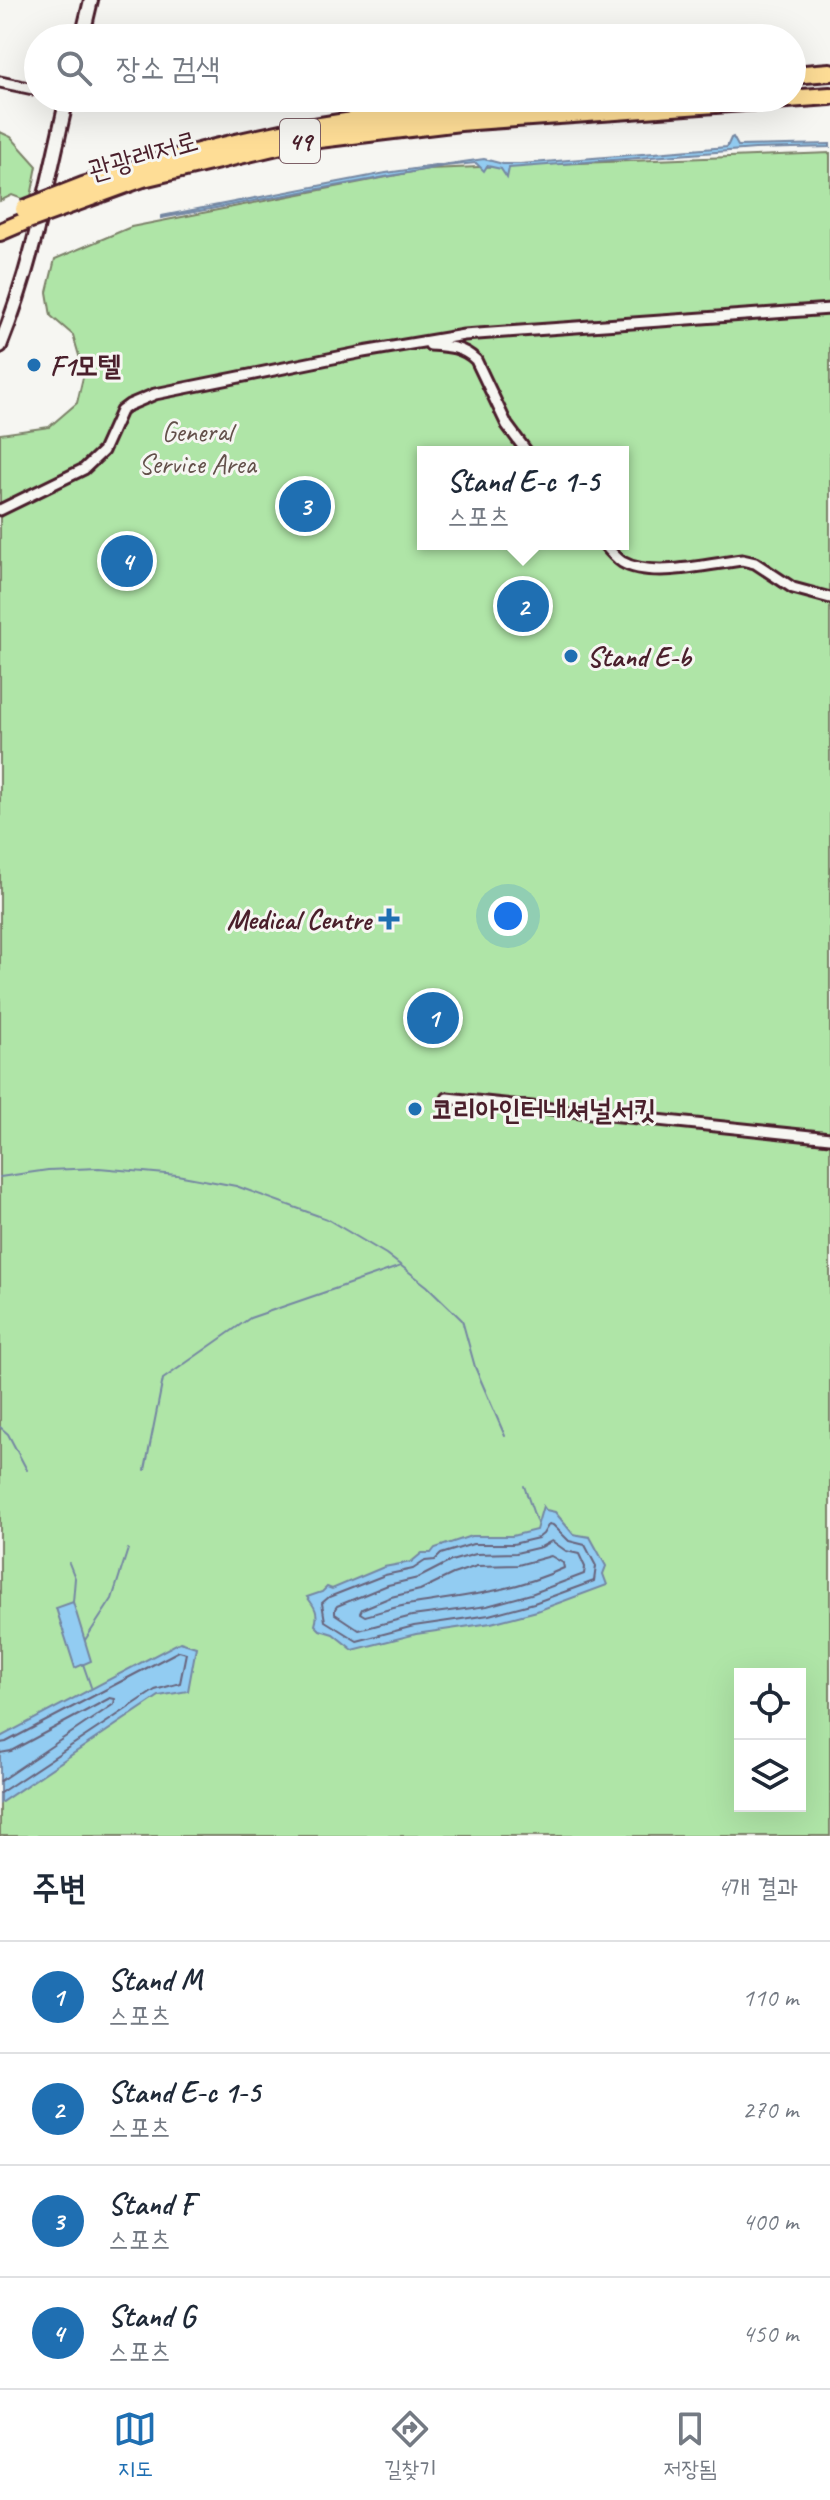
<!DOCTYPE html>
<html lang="ko">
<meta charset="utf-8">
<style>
:root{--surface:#fff;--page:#f6f6f7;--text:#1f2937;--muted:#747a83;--line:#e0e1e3;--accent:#1f6fb2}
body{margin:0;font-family:Caveat,"Poor Story",sans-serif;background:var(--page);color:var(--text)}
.controls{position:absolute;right:24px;bottom:24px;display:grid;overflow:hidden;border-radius:0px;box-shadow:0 8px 32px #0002}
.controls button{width:72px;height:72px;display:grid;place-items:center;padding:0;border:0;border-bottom:2px solid var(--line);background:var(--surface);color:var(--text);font:40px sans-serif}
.you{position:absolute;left:508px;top:916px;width:28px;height:28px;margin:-20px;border:6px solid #fff;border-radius:50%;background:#1a73e8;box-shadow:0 0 0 12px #1a73e833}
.badge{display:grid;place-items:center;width:52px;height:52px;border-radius:50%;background:var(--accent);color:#fff;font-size:26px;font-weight:700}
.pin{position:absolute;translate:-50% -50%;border:4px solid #fff;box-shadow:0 2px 8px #0006}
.popup{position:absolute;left:417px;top:446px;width:212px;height:104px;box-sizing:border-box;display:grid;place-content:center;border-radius:0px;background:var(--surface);filter:drop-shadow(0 2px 6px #0005);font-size:26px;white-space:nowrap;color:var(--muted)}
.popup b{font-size:30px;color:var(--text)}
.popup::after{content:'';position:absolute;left:50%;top:100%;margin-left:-16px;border:16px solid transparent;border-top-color:var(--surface)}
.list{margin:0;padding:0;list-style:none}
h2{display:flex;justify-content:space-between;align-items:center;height:104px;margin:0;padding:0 32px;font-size:34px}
h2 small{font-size:26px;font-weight:400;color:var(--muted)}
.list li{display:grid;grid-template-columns:52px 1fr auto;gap:24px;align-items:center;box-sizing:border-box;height:112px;padding:0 32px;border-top:2px solid var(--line)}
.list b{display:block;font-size:30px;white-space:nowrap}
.list p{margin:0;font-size:26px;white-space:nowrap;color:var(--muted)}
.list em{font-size:26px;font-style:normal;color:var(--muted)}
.icon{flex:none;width:44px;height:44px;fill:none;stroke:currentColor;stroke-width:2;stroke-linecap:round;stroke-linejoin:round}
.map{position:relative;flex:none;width:830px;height:1836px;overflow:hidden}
.search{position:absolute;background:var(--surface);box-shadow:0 8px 32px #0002;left:24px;right:24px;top:24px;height:88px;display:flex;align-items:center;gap:20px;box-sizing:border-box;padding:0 28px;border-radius:44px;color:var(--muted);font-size:30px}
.sheet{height:552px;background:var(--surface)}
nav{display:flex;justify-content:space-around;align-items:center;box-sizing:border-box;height:112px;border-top:2px solid var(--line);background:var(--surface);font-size:22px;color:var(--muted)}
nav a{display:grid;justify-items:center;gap:4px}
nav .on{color:var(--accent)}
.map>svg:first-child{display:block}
.green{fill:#afe5a7;stroke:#7c8269;stroke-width:2;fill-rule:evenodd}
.water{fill:#92ccf2;stroke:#7587a2;stroke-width:2}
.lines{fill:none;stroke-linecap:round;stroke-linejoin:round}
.shore{stroke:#67647b;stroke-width:2}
.stream{stroke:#7587a2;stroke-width:2}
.street-casing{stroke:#4a1f2b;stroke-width:15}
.secondary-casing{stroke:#4a1f2b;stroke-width:18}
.highway-casing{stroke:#4a1f2b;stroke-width:22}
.street{stroke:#f6f6f2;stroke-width:9}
.secondary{stroke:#f6f6f2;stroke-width:12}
.highway{stroke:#fedd96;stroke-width:16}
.highway-bridge-casing{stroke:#4a1f2b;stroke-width:22;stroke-linecap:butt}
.highway-bridge{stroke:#fedd96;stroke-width:16}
.poi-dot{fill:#1f6fb2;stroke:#f6f6f2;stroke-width:3}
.labels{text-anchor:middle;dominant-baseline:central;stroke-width:6;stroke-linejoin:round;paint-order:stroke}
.shield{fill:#f6f6f2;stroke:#7e6067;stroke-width:2}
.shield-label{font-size:26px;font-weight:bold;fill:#4a1f2b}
.street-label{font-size:28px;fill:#4a1f2b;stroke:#f6f6f2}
.poi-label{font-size:28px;font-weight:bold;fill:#4a1f2b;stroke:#f6f6f2;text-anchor:start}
.park-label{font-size:28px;fill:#63504a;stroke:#f6f6f2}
</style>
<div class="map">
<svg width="830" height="1836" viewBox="0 0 830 1836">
<rect width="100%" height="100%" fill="#f6f6f2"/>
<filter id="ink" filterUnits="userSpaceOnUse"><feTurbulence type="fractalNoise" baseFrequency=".0125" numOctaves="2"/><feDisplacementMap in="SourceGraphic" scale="16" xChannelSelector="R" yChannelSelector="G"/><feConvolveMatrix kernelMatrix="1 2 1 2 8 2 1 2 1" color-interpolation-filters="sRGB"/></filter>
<g filter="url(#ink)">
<path class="green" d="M0,132L11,137L37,166L30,202L12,195L0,201Z
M830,153V1836H0V434L49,427L77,403L84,373L73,335L51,316L47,292L55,259L131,227L428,169ZM423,452H623V544H423ZM740,1674H800V1806H740Z"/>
<path class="water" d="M733,137L738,146L830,144V147L755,149L509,168L507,178L501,169L487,166L484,171L476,163L445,166L161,218V216L386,173L484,159L503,164H520L727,147L731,138Z
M543,1506L546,1510L555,1512L573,1534L590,1537L606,1566L603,1574L607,1585L537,1611L491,1623L416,1634L353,1650L333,1634L320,1630L315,1625C319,1613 315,1607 307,1597L322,1592L327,1587L332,1589L384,1567L411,1562L422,1553H431L435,1548L471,1536H512L536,1530Z
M73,1602L91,1661L75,1668L56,1608Z
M180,1642L196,1647L188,1691L159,1696L0,1803V1737Z"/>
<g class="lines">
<path class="shore" d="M549,1524L553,1525L569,1541L585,1545L596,1566L594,1581L534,1603L489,1615L414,1626L357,1641L325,1621L322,1603L329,1597L385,1575L413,1569L425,1561L435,1560L441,1554L473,1544H513L538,1538L543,1534Z
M552,1541L566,1551L579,1554L585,1567L584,1574L531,1594L487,1606L412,1616L359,1630L335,1614V1609L337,1606L388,1585L418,1578L451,1561L476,1554L516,1553L541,1547Z
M551,1556L563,1563L564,1568C515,1591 465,1596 413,1604C397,1606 380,1612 365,1616L360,1613L362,1609L391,1597L420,1590L453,1574L477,1566L518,1565Z
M0,1743L6,1742L179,1651L186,1653L180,1683L155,1690L0,1793
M0,1753L11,1751L110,1698L115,1699L114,1704L0,1781"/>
<path class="stream" d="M0,1177L48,1170L99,1168L177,1175L236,1186L327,1219L386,1254L427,1286L462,1320L475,1367L505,1436
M0,1427L8,1434L27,1470
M145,1470L163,1379L250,1318L401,1266
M524,1486L538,1526
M69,1563L75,1578L73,1602
M85,1640L112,1599L128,1549
M83,1664L91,1687"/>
<g class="street-casing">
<path id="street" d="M0,82L38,90
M430,345C448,346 463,347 476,360L507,425L527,452
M0,510L84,469L103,451L121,411L129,405L155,394L363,352L464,335L830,309
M604,544C610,551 615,557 622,562C651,579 709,564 742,560L755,563L793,588L830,598
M447,1098L830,1138"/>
</g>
<g class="secondary-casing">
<path id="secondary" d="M82,38L91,0
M0,346C32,267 48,181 67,98"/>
</g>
<g class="highway-casing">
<path id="highway" d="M792,75L830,72
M613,101L630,98
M140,168C220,145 302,126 384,117C447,110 510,107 573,104
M143,178L294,142L460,122L830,96
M0,232L28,220"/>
</g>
<use href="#street" class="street"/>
<use href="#secondary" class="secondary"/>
<use href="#highway" class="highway"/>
<g class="highway-bridge-casing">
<path id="highway-bridge" d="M24,209L83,186L140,168
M28,220L143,178"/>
</g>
<use href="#highway-bridge" class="highway-bridge"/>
</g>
</g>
<g class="poi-dot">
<circle cx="34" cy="365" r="8"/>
<circle cx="571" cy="656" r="8"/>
<path d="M385 907h8v8h8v8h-8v8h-8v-8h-8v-8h8z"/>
<circle cx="415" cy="1109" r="8"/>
</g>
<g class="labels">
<rect class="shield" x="280" y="119" width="40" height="44" rx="6"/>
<g class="shield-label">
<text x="300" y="141">49</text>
</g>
<g class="street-label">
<text transform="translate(143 155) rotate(-16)">관광레저로</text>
</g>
<g class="poi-label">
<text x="50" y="365">F1모텔</text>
<text x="587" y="656">Stand E-b</text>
<text x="371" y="919" text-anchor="end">Medical Centre</text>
<text x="431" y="1109">코리아인터내셔널서킷</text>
</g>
<g class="park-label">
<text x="197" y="431">General<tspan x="197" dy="32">Service Area</tspan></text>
</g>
</g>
</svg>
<div class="controls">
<button><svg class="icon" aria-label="locate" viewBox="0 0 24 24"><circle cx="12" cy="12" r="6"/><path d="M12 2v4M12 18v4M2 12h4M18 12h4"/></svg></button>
<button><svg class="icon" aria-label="layers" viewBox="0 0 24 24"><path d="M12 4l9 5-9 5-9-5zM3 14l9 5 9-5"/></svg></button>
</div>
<div class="you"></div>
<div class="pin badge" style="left:433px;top:1018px">1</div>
<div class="pin badge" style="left:523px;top:606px">2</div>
<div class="popup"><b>Stand E-c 1-5</b>스포츠</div>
<div class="pin badge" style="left:305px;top:506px">3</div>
<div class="pin badge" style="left:127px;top:561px">4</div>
<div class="search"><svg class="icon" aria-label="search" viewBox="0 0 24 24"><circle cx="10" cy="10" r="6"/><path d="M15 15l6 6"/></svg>장소 검색</div>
</div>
<section class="sheet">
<h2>주변<small>4개 결과</small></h2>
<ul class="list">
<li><span class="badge">1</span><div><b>Stand M</b><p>스포츠</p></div><em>110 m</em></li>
<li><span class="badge">2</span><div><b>Stand E-c 1-5</b><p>스포츠</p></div><em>270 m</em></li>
<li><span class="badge">3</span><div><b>Stand F</b><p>스포츠</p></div><em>400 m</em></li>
<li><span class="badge">4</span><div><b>Stand G</b><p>스포츠</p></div><em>450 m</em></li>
</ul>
</section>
<nav>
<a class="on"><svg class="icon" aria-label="map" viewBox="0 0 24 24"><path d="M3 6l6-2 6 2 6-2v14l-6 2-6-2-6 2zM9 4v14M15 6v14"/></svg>지도</a>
<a><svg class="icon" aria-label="directions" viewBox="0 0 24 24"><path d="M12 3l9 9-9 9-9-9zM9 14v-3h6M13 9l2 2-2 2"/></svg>길찾기</a>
<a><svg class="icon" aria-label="saved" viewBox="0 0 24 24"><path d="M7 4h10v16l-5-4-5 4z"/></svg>저장됨</a>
</nav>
